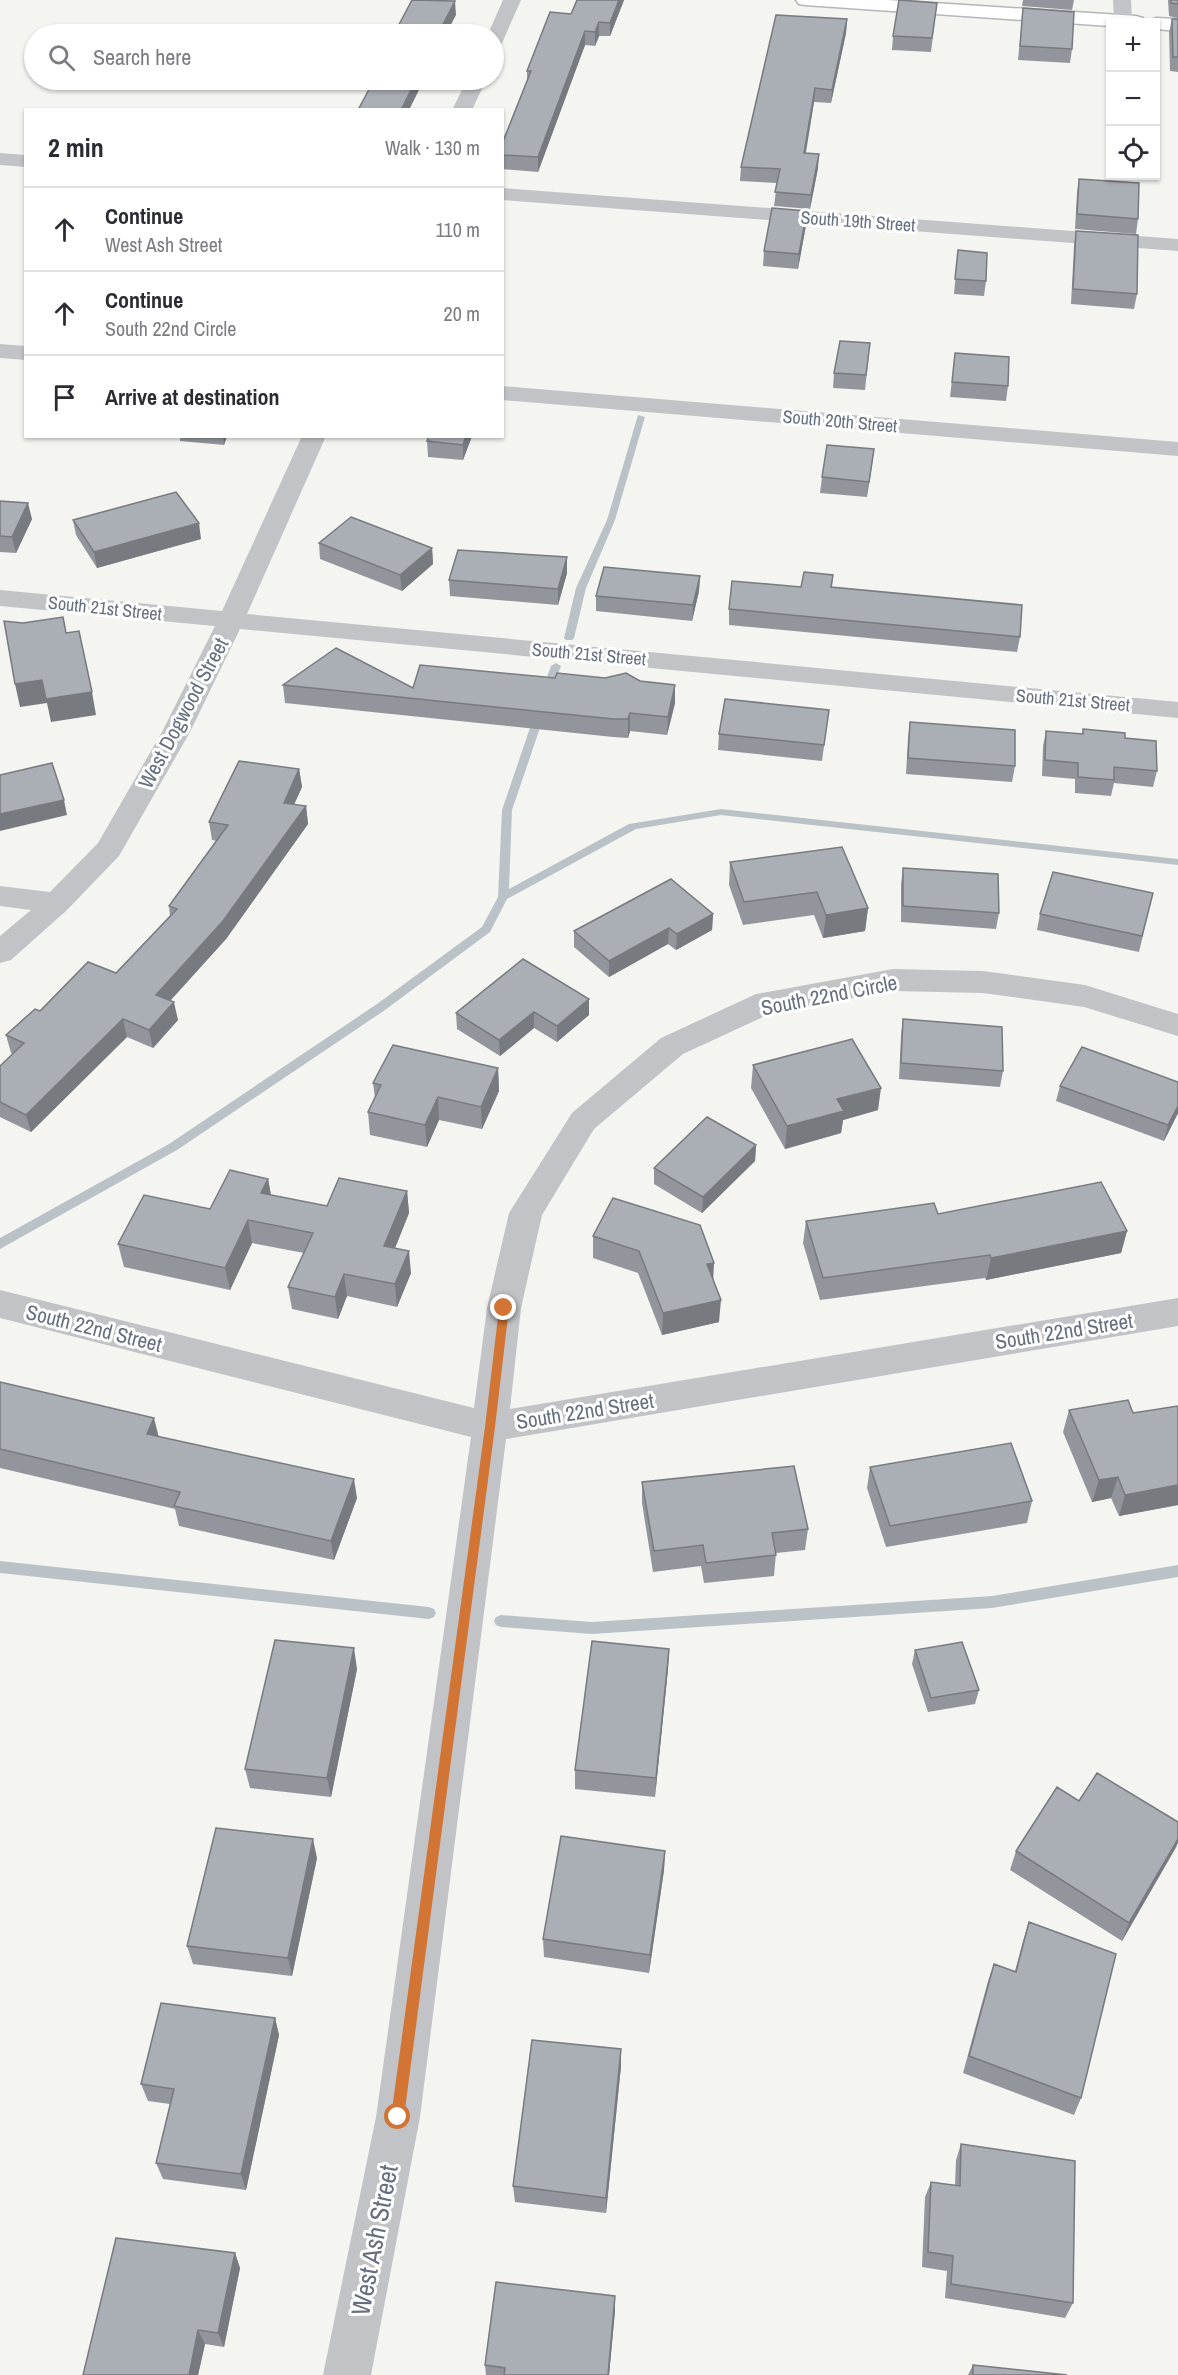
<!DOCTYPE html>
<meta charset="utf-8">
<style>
:root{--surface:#fff;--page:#f2f2f3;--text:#2b2b33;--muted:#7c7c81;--line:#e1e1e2}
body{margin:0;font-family:"Archivo Narrow",sans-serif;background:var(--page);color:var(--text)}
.controls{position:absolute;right:18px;top:18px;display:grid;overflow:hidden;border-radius:0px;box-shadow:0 2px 4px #0004}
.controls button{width:54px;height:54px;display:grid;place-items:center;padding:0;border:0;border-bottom:2px solid var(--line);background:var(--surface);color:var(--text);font:30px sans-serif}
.stop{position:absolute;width:18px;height:18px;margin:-14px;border:4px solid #d27534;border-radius:50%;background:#fff}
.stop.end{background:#d27534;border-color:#fff;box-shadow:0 2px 6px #0008}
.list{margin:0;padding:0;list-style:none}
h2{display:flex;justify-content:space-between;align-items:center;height:78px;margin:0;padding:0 24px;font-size:26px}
h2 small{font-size:20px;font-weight:400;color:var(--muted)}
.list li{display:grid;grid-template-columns:39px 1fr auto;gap:18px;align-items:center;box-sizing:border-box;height:84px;padding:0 24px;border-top:2px solid var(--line)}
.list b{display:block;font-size:22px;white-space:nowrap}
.list p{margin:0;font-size:20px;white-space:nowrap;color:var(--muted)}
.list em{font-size:20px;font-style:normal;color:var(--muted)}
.icon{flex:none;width:33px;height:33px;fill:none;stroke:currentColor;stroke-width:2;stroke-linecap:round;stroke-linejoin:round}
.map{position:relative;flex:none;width:1178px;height:2375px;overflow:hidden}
.search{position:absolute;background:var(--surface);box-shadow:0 2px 4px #0004;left:24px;top:24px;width:480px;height:66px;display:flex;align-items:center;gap:15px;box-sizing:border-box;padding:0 21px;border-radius:33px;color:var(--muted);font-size:22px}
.panel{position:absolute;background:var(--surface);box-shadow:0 2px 4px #0004;left:24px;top:108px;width:480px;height:330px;border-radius:0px}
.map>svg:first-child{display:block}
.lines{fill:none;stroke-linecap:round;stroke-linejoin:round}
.stream{fill:#bac2c8;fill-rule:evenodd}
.major-casing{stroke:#b4b6ba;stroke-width:3}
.minor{fill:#c1c3c7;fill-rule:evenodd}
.major{fill:#fff;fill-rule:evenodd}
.wall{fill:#92969c}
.shaded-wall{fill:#777a7f}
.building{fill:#aaaeb5;stroke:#777a7f;stroke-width:1.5}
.route{fill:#d27534}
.labels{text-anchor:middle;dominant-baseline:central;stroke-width:6;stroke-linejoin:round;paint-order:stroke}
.far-street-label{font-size:18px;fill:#677080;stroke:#fff}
.street-label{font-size:21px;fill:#677080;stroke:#fff}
.near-street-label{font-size:26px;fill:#677080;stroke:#fff}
</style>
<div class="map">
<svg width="1178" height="2375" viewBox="0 0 1178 2375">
<rect width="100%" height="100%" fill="#f4f5f1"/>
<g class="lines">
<path class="stream" d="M638,415L645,417L615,520L586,588L574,638L572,640H566L564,638L576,588L607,520Z
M556,663L561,666L551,693L549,695H543L541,693L551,666Z
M539,713L544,716L512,810L509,889L629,824L721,809L1178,859V865L721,815L636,829L507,899L490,932L385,1010L177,1150L0,1249V1238L169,1144L377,1004L482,927L498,897L502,810L534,716Z
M0,1561L429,1607L434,1609L436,1613L434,1617L429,1619L0,1573Z
M1178,1565V1577L992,1608L592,1634L501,1627L496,1625L494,1621L496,1617L501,1615L592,1622L992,1596Z"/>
<g class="major-casing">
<path id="major" d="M796,0H887L1136,16L1143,18L1145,22H1110V26L805,5L799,4Z
M1156,18L1178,19V31L1156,29V22H1148Z"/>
</g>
<path class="minor" d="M503,0H521L503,41L501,45L494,47V34H488Z
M1113,0H1131L1132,22H1114Z
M467,80H486L472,110H452Z
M0,153L26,155V167L0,165Z
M502,188L1178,239V251L502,200Z
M0,344L26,346V360L0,358Z
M502,386L1178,442V456L502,400Z
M302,436H326L247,614L1178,702V718L240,629L190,732L119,856L67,910L11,960L0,963V936L31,910L0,906V886L50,892L98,843L162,732L215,626L0,606V590L222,611Z
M893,969L983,971L1085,985L1178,1014V1036L1084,1007L983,993L893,991L774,1012L683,1054L594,1129L542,1215L521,1308L510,1409L1178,1298V1326L506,1439L420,2117L371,2375H323L376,2117L471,1437L0,1318V1290L474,1408L487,1308L509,1213L572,1113L661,1038L756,994Z"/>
<use href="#major" class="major"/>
</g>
<path class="wall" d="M624,0L610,36H599L595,46L585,45L538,172L502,169V144L527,81V71Z
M1023,0H1074L1072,10L1022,6Z
M1168,0H1178V18L1169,16Z
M937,3L931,52L892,50L893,36Z
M1023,8L1072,49L1070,63L1018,60Z
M847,19L846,33L831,103L814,102L806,153L818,168L810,209L774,206L777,183L740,181L741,167Z
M1172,19H1178V72L1170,71L1169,32Z
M1079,179L1138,219L1136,234L1075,229L1077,193Z
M806,225L798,269L763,266L764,251Z
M1076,231L1137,294L1134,309L1071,304L1074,245Z
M958,250L986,281L984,296L954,294Z
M870,343L865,390L833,388L834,373Z
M955,353L1008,386L1006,401L950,397Z
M180,436H227L224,445L180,441Z
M429,436H472L463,460L428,457L427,441Z
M872,465L867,497L820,493L822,477Z
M0,501L32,519L16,553L0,552Z
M73,520L201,539L97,568L76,535Z
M319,543L432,548L433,564L402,591L320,559Z
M567,573L558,605L450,596L449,580Z
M833,575L832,587L1020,637L1017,652L729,625V609L801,587Z
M700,576L699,591L692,621L596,611V596Z
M283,685L413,688L675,703L667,735L630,731L628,738L613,737L285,703Z
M829,710L822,761L718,750L719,734Z
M910,722L1015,766L1012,782L906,774L908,738Z
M1083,729L1125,738L1157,771L1153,787L1114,783L1111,796L1075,793V779L1042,776L1043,746L1046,731L1082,734Z
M299,769L302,787L294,805L306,806L308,824L226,939L170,1001L178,1020L153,1048L127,1037L31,1132L0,1117V1066L13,1054L11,1053L6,1035L40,1011L116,973L170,916L169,906L217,841L212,840L209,822Z
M730,862L868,908L865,931L823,938L814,915L743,925L729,885Z
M903,868L999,913L996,929L901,922V884Z
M1153,893L1139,952L1037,930L1040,914Z
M713,914L712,930L676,950L668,944L609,977L574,947V931Z
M523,959L589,1015L557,1042L534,1028L500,1056L457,1029L456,1013Z
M903,1019L1003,1071L1000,1087L899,1079L901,1035Z
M753,1065L878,1110L843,1120L841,1133L785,1149L751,1088Z
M498,1068L499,1091L482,1129L439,1120L427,1147L370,1135L368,1112L375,1098L373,1083Z
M1060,1086L1178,1113L1164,1141L1056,1101Z
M756,1145L755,1161L702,1213L654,1184V1168Z
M268,1179L271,1195L327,1206L407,1191L409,1213L395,1248L411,1273L397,1307L347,1296L338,1319L292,1309L288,1287L304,1253L252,1243L230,1290L124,1267L118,1244L210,1209Z
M613,1198L713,1281L719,1322L662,1335L638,1273L593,1258V1236Z
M938,1214L1127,1231L1121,1253L986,1280L985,1278L820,1300L803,1243L806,1221Z
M0,1382L159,1437L357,1498L334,1560L179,1526L175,1509L0,1468Z
M1178,1406V1505L1119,1516L1111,1498L1092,1502L1063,1432L1069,1410L1133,1413Z
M870,1467L1032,1501L1027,1523L886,1547L867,1488Z
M642,1482L808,1529L805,1550L776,1553L774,1576L704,1583L701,1566L653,1572L642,1503Z
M669,1649L668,1669L655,1797L575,1789V1770Z
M915,1650L979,1690L975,1704L928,1712L912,1664Z
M357,1669L331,1797L250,1788L245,1769Z
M1079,1801L1177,1846L1122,1941L1010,1870L1016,1851Z
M665,1851L664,1870L649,1973L544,1957L543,1939Z
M317,1858L292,1976L193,1964L187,1946Z
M1029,1922L1081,2098L1074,2115L963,2073L988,1981L994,1964L1015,1971L1023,1941Z
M275,2018L279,2035L246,2190L163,2179L156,2163L170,2104L148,2101L141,2084Z
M621,2066L606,2213L515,2202L513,2186Z
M961,2144L1073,2303L1065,2318L945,2298L947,2271L922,2267L925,2197L931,2182L955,2185L956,2160Z
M235,2253L240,2268L224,2347L205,2344L198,2375H83Z
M615,2296V2311L609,2375H486L485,2365Z
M973,2365L1067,2375H968Z"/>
<path class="shaded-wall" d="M619,0H624L610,36V23Z
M455,1L456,15L446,34H438Z
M847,19L846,33L831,103L832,90Z
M599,22V36L595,46V32Z
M585,31V45L538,172V157Z
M416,80H424L409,110H401Z
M815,88L814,102L803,167L804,153Z
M819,154L818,168L810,209L811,195Z
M807,211L806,225L798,269L799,254Z
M223,436H227L224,445Z
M466,436H472L463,460V445Z
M874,449L872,465L867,497L869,482Z
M28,503L32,519L16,553L12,537Z
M199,523L201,539L97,568L94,552Z
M432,548L433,564L402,591L400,575Z
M567,557V573L558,605V589Z
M700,576L699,591L692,621L693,605Z
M42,680L92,692L96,715L51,722L47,703L20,707L15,684Z
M675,685V703L667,735L668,717Z
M630,713V731L628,738V719Z
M299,769L302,787L286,821L284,803Z
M64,800L67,815L0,831V814Z
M306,806L308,824L226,939L159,1013L156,995Z
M868,908L865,931L823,938L826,915Z
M713,914L712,930L676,950L677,934Z
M669,928L668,944L609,977V961Z
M589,999V1015L557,1042V1026Z
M174,1002L178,1020L153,1048L149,1030Z
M534,1012V1028L500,1056L499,1040Z
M123,1019L127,1037L31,1132L26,1115Z
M498,1068L499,1091L482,1129L481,1107Z
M881,1088L878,1110L843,1120L841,1133L785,1149L787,1126L837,1099Z
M438,1097L439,1120L427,1147L425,1125Z
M1178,1106V1113L1164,1141L1168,1125Z
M756,1145L755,1161L702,1213L703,1197Z
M268,1179L272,1201L261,1193Z
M407,1191L409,1213L387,1268L384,1246Z
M248,1220L252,1243L230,1290L225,1268Z
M1127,1231L1121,1253L986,1280L991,1258Z
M409,1251L411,1273L397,1307L395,1284Z
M714,1263L713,1285L707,1264Z
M344,1274L347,1296L338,1319L335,1297Z
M721,1300L719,1322L662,1335L663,1313Z
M154,1418L159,1438L147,1434Z
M1178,1468V1505L1119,1516L1125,1495Z
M1118,1477L1111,1498L1092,1502L1099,1480Z
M354,1479L357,1498L334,1560L331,1541Z
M354,1648L357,1669L331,1797L327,1778Z
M669,1649L668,1669L655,1797L656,1778Z
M313,1839L317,1858L292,1976L288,1958Z
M1178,1839V1843L1122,1941L1129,1923Z
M665,1851L664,1870L649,1973L650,1955Z
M275,2018L279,2035L246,2190L241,2174Z
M621,2049V2066L606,2213V2198Z
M235,2253L240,2268L224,2347L218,2333Z
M615,2296V2311L609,2375H608Z
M198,2330L205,2344L198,2375H189Z"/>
<path class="building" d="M412,0L455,1L438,34H394Z
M577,0H619L610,23L599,22L595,32L585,31L538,157L502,155V144L531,71H527L550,12L571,14Z
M899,0L937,3L932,38L893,36Z
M1171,0H1178V4L1171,3Z
M1023,8L1074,12L1072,49L1020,46Z
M776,15L847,19L832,90L815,88L804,153L819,154L811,195L775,192L780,169L741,167Z
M1172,19H1178V57H1173Z
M374,80H416L401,110H358Z
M1079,179L1139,183L1138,219L1077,214Z
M772,208L807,211L799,254L764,251Z
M1076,231L1138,235L1137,294L1073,289Z
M958,250L987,253L986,281L955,279Z
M840,341L870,343L866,375L834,373Z
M955,353L1009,357L1008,386L952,382Z
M429,436H466L463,445L427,441Z
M827,445L874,449L869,482L822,477Z
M176,492L199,523L94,552L73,520Z
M0,501L28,503L12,537L0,536Z
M351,517L432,548L400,575L319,543Z
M458,550L567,557L558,589L449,580Z
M604,567L700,576L693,605L596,596Z
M804,572L833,575L831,587L1022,605L1020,637L729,609L732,581L801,587Z
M63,617L66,633L79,631L92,692L46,699L42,680L15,684L4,621L23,623Z
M336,648L413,688L420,665L555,678L557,673L605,678L626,673L640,681L675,685L668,717L630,713L628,719H613L283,685Z
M725,699L829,710L824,745L719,734Z
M910,722L1015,730V766L908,758Z
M1083,729L1125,733V738L1156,741L1157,771L1114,767V780L1078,777V763L1045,760L1046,731L1083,734Z
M239,761L299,769L284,803L306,806L223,921L156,995L174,1002L149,1030L123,1019L26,1115L0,1102V1066L24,1043L6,1035L35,1009L40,1011L88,962L116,973L177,909L169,906L228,825L209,822Z
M52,763L64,800L0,814V775Z
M842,847L868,908L826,915L817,892L744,902L730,862Z
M903,868L998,874L999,913L903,906Z
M1053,872L1153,893L1142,936L1040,914Z
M671,879L713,914L677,934L669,928L609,961L574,931Z
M523,959L589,999L557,1026L534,1012L499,1040L456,1013Z
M903,1019L1002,1027L1003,1071L901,1063Z
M852,1039L881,1088L837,1099L844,1111L787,1126L753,1065Z
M393,1045L498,1068L481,1107L438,1097L425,1125L368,1112L381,1085L373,1083Z
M1082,1047L1178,1082V1106L1168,1125L1060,1086Z
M707,1117L756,1145L703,1197L654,1168Z
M230,1170L268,1179L261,1193L327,1206L339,1178L407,1191L384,1246L409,1251L395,1284L344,1274L335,1297L288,1287L313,1233L248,1220L225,1268L118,1244L144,1195L210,1209Z
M1101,1182L1127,1231L991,1258L990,1255L823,1278L806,1221L934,1203L938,1214Z
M613,1198L700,1225L714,1263L707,1264L721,1300L663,1313L639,1251L593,1236Z
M0,1382L154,1418L147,1434L354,1479L331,1541L174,1506L180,1492L0,1449Z
M1128,1400L1133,1413L1178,1406V1485L1125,1495L1118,1477L1099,1480L1069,1410Z
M1011,1443L1032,1501L890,1526L870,1467Z
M794,1466L808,1529L772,1533L776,1555L706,1563L703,1545L654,1551L642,1482Z
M275,1640L354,1648L327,1778L245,1769Z
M592,1641L669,1649L656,1778L575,1770Z
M962,1642L979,1690L931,1698L915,1650Z
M1097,1773L1178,1822V1839L1129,1923L1016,1851L1057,1787L1079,1801Z
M216,1828L313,1839L288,1958L187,1946Z
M561,1836L665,1851L650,1955L543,1939Z
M1029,1922L1116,1954L1081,2098L969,2056L994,1964L1016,1972Z
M161,2003L275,2018L241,2174L156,2163L174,2089L141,2084Z
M532,2040L621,2049L606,2198L513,2186Z
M961,2144L1075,2161L1073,2303L951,2284L953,2256L928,2252L931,2182L960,2186Z
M116,2238L235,2253L218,2333L198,2330L189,2375H83Z
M496,2282L615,2296L608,2375H504L505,2368L485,2365Z
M973,2365L1067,2375H973Z"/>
<path class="route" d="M504,1304L509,1308L495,1427L404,2117L402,2121L398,2123L393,2121L391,2117L485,1427L499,1308Z"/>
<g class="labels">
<g class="far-street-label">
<text transform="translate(858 221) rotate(4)">South 19th Street</text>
<text transform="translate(840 421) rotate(5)">South 20th Street</text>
<text transform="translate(105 608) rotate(6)">South 21st Street</text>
<text transform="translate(589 654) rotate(5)">South 21st Street</text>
<text transform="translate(1073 700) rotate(5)">South 21st Street</text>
</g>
<g class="street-label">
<text transform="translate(183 713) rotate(-62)">West Dogwood Street</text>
<text transform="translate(829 995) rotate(-11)">South 22nd Circle</text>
<text transform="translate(94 1328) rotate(14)">South 22nd Street</text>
<text transform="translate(1064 1331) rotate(-9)">South 22nd Street</text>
<text transform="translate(585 1411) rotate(-9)">South 22nd Street</text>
</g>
<g class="near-street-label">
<text transform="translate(374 2240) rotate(-79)">West Ash Street</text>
</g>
</g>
</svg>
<div class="controls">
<button>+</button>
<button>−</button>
<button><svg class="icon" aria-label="locate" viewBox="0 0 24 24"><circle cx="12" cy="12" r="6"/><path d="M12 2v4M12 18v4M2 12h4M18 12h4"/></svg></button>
</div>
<div class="stop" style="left:398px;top:2117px"></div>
<div class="stop end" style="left:504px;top:1308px"></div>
<div class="search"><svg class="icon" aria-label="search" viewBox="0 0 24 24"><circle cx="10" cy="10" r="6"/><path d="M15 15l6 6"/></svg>Search here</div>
<section class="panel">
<h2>2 min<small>Walk · 130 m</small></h2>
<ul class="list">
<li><svg class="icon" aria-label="ahead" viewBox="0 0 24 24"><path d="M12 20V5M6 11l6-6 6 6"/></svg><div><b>Continue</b><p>West Ash Street</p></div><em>110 m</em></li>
<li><svg class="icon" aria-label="ahead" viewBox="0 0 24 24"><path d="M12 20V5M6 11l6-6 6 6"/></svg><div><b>Continue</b><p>South 22nd Circle</p></div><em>20 m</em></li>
<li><svg class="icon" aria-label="arrive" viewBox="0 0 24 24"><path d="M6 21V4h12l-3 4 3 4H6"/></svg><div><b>Arrive at destination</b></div></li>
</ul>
</section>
</div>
